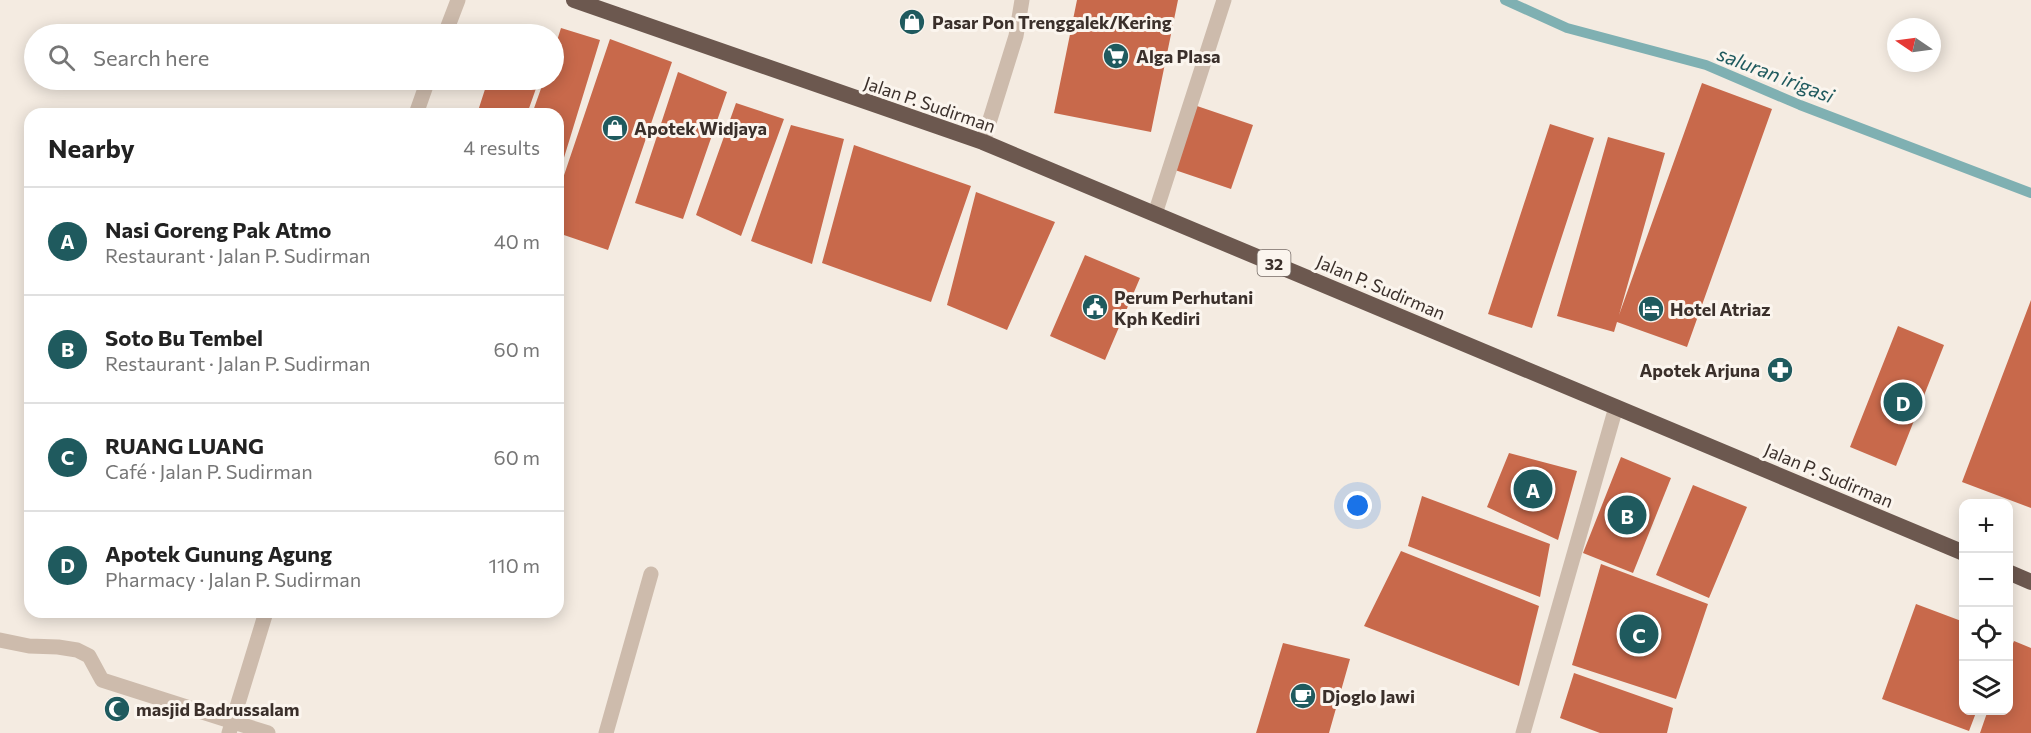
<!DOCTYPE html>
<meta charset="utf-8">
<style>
:root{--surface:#fff;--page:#f6f6f6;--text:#222;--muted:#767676;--line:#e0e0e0;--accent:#1f5a5e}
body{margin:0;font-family:Commissioner,sans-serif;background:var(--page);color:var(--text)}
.controls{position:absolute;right:18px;bottom:18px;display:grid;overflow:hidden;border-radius:12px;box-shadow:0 3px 15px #0003}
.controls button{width:54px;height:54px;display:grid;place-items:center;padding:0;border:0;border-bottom:2px solid var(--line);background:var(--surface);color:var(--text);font:30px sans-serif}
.compass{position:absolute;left:1887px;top:18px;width:54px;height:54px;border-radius:50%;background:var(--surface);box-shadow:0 3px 15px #0003;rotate:283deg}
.you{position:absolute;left:1358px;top:506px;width:21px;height:21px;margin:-15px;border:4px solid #fff;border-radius:50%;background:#1a73e8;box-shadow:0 0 0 9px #1a73e833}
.badge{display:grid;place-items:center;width:39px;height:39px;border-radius:50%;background:var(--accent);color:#fff;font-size:20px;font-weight:700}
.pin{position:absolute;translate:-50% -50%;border:3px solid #fff;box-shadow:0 2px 6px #0006}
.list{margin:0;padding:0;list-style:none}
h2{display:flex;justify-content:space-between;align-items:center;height:78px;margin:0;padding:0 24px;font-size:26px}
h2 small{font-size:20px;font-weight:400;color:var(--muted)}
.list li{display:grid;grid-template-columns:39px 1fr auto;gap:18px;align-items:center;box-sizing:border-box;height:108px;padding:0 24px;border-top:2px solid var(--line)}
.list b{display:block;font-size:22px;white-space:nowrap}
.list p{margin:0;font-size:20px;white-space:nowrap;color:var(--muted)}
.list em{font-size:20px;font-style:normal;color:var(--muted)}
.icon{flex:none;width:33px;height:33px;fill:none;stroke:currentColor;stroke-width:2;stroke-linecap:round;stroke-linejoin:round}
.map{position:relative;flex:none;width:2031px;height:733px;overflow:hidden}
.search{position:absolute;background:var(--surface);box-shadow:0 3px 15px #0003;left:24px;top:24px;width:540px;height:66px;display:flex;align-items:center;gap:15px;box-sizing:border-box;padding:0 21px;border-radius:33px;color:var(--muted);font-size:22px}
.panel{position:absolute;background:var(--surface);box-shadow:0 3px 15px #0003;left:24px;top:108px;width:540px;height:510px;border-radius:18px}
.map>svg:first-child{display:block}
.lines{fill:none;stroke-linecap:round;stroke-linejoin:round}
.stream{stroke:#7fb0b2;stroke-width:10}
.building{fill:#c8694b}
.minor{stroke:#cdbbac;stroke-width:15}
.tertiary{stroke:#cdbbac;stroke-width:15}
.trunk{stroke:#6c584f;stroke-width:16}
.labels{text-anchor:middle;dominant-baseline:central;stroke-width:6;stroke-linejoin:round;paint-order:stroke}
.shield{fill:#fbf5ee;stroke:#756b66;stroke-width:1.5}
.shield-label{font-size:16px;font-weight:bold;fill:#3b302b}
.poi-label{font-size:18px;font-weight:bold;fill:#3b302b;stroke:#fbf5ee;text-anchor:start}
.street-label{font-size:18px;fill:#3b302b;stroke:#fbf5ee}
.water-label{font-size:20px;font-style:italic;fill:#1f5a5e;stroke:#fbf5ee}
</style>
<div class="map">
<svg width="2031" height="733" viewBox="0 0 2031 733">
<rect width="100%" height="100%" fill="#f4ebe1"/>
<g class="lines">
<path class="stream" d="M1505,0L1567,28L1706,65L1800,105L2031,193"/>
</g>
<path class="building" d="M1077,0H1178L1151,132L1054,113Z
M506,24L548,34H503Z
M561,28L600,40L559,174L558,114H532L544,80H554V50Z
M610,39L672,62L608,250L558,233V193Z
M678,72L727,92L683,219L635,203Z
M488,80H539L527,114H477Z
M1702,83L1772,109L1687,347L1617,322L1614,332L1557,316L1608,137L1665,153L1619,315Z
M736,103L784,119L741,236L696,215Z
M1197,106L1253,125L1231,189L1175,170Z
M1550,124L1594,138L1532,328L1488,314Z
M791,125L844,139L812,264L751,241Z
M854,145L971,186L931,302L822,263Z
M976,192L1055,222L1007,330L947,305Z
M1085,255L1140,278L1105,360L1050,336Z
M2031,300V508L1962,482Z
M1898,326L1944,345L1896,466L1850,447Z
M1509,453L1577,471L1558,540L1487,507Z
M1621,457L1671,478L1633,573L1583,553Z
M1693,485L1747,507L1709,598L1656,575Z
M1422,496L1550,544L1540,597L1408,546Z
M1401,551L1539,606L1519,686L1364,626Z
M1601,564L1708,604L1676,699L1572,665Z
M1916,604L1964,622V710H1977L1969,731L1882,699Z
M2014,641L2031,648V733H1980L1988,710H2008V656Z
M1283,643L1350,659L1329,733H1256Z
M1574,673L1673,708L1667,733H1600L1560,718Z"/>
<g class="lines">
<path class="minor" d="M983,142L1016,36L1022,0
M1155,214L1224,0
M0,640L29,646L58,647L77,650L89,656L102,680L268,733
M606,733L651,574
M1523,733L1616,407"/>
<path class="tertiary" d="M445,34L458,0
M416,114L428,80
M229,733L266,612"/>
<path class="trunk" d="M574,0L983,142L1964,553
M2008,572L2031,582"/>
</g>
<defs>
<g id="shop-disc" transform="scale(1.35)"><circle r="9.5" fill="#1f5a5e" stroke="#fbf5ee"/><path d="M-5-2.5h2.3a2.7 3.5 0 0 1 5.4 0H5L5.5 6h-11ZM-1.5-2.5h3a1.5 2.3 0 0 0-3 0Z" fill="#fff"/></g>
<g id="supermarket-disc" transform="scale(1.35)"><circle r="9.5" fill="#1f5a5e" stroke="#fbf5ee"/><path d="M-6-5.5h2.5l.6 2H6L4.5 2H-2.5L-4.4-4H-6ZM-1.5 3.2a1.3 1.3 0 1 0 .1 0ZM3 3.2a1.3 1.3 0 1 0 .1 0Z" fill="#fff"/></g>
<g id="civic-disc" transform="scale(1.35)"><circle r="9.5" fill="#1f5a5e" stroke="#fbf5ee"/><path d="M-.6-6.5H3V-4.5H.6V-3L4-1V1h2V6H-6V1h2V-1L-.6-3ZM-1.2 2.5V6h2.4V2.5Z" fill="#fff"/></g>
<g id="hotel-disc" transform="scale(1.35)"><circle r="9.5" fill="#1f5a5e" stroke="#fbf5ee"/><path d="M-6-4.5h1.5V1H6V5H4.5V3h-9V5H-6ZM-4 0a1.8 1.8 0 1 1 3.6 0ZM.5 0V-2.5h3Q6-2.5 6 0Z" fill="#fff"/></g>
<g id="pharmacy-disc" transform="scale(1.35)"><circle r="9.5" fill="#1f5a5e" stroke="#fbf5ee"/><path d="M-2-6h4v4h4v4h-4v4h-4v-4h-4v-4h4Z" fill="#fff"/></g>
<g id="cafe-disc" transform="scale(1.35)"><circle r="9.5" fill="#1f5a5e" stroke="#fbf5ee"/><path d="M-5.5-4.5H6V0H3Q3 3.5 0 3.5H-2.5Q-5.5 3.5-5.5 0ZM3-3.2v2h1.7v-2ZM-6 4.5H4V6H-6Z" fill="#fff"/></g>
<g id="mosque-disc" transform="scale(1.35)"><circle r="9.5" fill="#1f5a5e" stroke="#fbf5ee"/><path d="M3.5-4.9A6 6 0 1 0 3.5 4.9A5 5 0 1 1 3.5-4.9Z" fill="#fff"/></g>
</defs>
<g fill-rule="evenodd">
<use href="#shop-disc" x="912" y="22"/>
<use href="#supermarket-disc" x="1116" y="56"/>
<use href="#shop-disc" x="615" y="128"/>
<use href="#civic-disc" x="1095" y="307"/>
<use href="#hotel-disc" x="1651" y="309"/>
<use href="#pharmacy-disc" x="1780" y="370"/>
<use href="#cafe-disc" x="1303" y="696"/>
<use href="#mosque-disc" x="117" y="709"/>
</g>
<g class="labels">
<rect class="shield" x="1257.5" y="250" width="33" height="26" rx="4.5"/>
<g class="shield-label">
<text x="1274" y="263">32</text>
</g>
<g class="poi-label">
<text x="932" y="22">Pasar Pon Trenggalek/Kering</text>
<text x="1136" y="56">Alga Plasa</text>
<text x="634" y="128">Apotek Widjaya</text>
<text x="1114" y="297">Perum Perhutani<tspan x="1114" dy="21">Kph Kediri</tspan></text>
<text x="1670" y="309">Hotel Atriaz</text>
<text x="1760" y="370" text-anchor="end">Apotek Arjuna</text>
<text x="1322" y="696">Djoglo Jawi</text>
<text x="136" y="709">masjid Badrussalam</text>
</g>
<g class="street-label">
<text transform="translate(930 104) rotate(19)">Jalan P. Sudirman</text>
<text transform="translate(1381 287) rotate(23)">Jalan P. Sudirman</text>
<text transform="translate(1829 475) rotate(23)">Jalan P. Sudirman</text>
</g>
<g class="water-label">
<text transform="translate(1776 74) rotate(21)">saluran irigasi</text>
</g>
</g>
</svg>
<div class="controls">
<button>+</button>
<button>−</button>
<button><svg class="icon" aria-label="locate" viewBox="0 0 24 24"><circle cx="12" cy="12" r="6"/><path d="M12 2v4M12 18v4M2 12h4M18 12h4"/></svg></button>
<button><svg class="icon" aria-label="layers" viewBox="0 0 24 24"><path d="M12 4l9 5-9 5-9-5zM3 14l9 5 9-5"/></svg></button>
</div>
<svg class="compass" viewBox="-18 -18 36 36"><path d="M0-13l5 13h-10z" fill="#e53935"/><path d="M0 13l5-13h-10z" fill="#767676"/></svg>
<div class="you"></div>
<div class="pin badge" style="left:1533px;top:489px">A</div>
<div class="pin badge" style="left:1627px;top:515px">B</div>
<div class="pin badge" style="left:1639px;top:634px">C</div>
<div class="pin badge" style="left:1903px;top:402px">D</div>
<div class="search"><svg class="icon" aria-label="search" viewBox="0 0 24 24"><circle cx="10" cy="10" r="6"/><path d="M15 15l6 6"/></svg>Search here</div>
<section class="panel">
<h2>Nearby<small>4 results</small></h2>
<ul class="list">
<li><span class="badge">A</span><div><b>Nasi Goreng Pak Atmo</b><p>Restaurant · Jalan P. Sudirman</p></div><em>40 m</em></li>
<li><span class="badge">B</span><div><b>Soto Bu Tembel</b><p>Restaurant · Jalan P. Sudirman</p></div><em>60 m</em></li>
<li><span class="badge">C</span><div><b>RUANG LUANG</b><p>Café · Jalan P. Sudirman</p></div><em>60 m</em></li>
<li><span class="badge">D</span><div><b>Apotek Gunung Agung</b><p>Pharmacy · Jalan P. Sudirman</p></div><em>110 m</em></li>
</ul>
</section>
</div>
